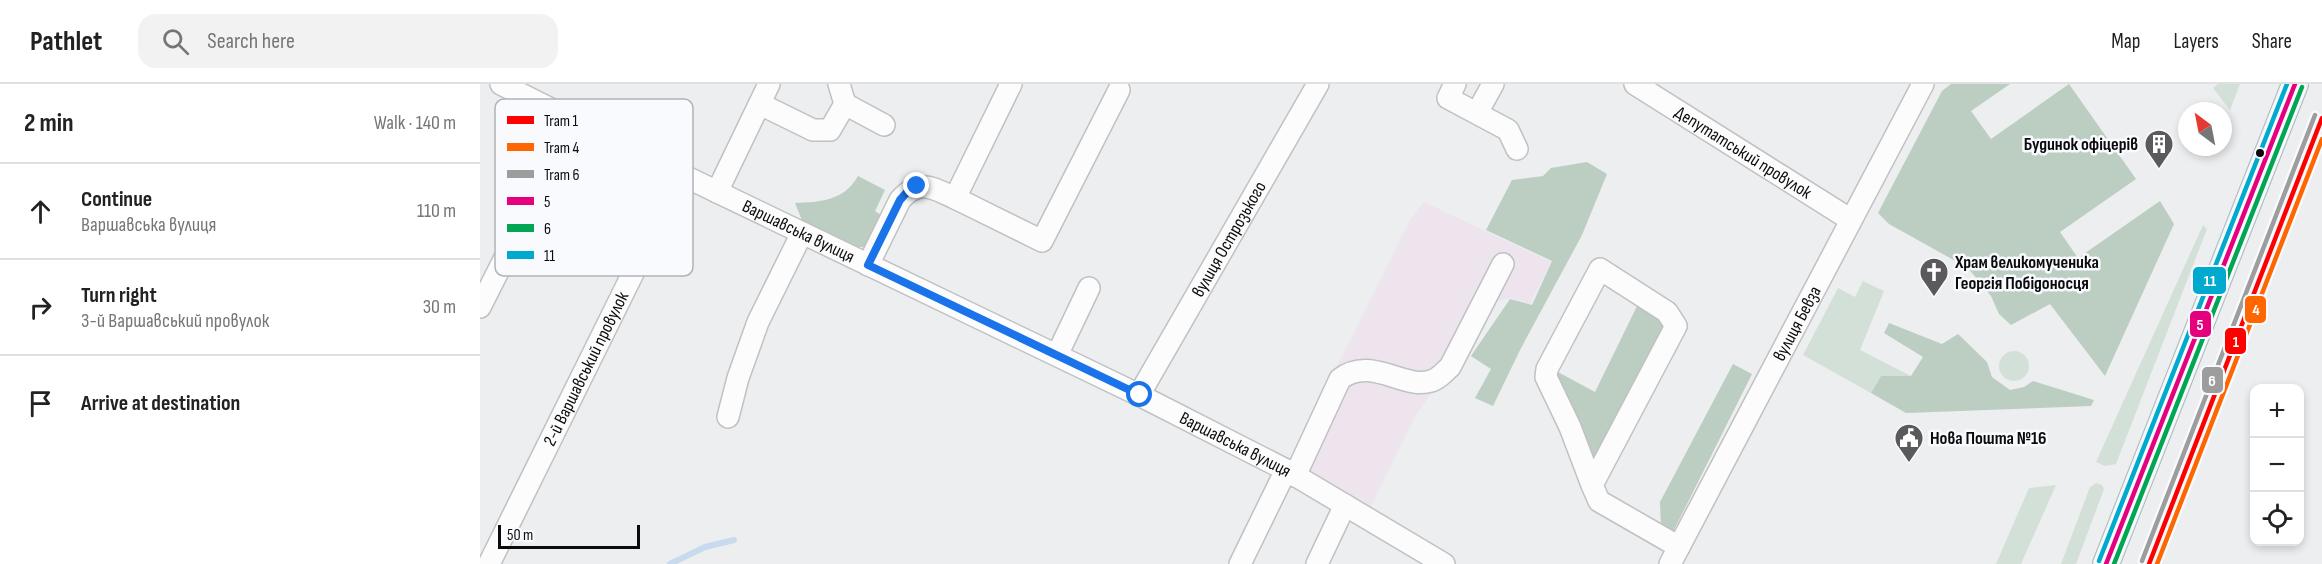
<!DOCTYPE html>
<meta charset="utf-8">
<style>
:root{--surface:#fff;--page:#f2f2f2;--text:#222;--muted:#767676;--line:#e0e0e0}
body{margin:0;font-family:"Sofia Sans Condensed",sans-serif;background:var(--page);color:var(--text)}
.controls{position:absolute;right:18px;bottom:18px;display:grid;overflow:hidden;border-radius:12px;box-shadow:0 3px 9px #0003}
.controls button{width:54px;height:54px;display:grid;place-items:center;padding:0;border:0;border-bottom:2px solid var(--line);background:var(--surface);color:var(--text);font:30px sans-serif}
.compass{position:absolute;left:1698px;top:18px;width:54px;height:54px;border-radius:50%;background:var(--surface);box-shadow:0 3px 9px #0003;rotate:328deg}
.scale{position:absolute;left:18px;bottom:15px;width:142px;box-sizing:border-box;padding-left:6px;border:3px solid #0b0b0d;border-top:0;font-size:16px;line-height:21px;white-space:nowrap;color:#0b0b0d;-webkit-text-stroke:4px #f8fafe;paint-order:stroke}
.stop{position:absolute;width:18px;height:18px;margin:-14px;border:4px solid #1a73e8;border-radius:50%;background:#fff}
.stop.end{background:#1a73e8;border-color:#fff;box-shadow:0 2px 6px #0008}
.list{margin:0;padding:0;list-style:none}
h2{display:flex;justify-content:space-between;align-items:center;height:78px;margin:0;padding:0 24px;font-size:26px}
h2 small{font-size:20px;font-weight:400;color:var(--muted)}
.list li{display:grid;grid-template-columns:39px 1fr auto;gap:18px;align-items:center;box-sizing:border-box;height:96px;padding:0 24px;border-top:2px solid var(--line)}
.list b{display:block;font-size:22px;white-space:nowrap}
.list p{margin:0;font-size:20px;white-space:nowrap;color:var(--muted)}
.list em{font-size:20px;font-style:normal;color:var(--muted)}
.icon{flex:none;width:33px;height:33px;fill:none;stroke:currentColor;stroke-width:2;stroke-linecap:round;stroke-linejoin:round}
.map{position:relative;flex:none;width:1842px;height:480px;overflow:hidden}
header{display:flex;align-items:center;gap:36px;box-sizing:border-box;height:84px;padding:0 30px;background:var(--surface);border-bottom:2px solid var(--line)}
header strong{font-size:28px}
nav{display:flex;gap:33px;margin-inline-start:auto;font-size:21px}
.search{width:420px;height:54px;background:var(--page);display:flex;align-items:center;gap:15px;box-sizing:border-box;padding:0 21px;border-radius:18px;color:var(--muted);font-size:22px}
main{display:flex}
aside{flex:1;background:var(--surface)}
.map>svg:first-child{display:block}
.medical{fill:#eee4ee}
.green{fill:#d3e0d7}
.forest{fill:#bccdc1}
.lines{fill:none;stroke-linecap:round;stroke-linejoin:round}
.stream{stroke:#c8daed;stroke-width:6}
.minor-casing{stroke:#c0c1c3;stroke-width:24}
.major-casing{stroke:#acb8bc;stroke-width:28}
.minor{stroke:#fcfcfd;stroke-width:21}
.major{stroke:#ecf3f5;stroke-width:26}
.bus-1-casing{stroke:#f8fafe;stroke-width:9}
.bus-2-casing{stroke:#f8fafe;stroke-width:9}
.bus-3-casing{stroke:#f8fafe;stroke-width:9}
.bus-1{stroke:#e5007d;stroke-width:4.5}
.bus-2{stroke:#00a651;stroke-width:4.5}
.bus-3{stroke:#00a9ce;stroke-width:4.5}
.tram-1-casing{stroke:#f8fafe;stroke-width:9}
.tram-2-casing{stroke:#f8fafe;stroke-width:9}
.tram-3-casing{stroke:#f8fafe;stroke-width:9}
.tram-1{stroke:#f00;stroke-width:4.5}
.tram-2{stroke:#f60;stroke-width:4.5}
.tram-3{stroke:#9d9d9d;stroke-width:4.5}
.route{stroke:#1a73e8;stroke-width:8}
.bus-dot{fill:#0b0b0d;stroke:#f8fafe;stroke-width:2}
.labels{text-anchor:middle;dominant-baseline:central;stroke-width:5;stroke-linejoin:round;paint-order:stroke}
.poi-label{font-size:18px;font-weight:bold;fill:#0b0b0d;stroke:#f8fafe;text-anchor:start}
.street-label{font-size:18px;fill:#0b0b0d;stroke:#f8fafe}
.key{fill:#f8fafe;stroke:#b1b2b6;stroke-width:1.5}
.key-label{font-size:16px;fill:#0b0b0d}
.line-badge{stroke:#f8fafe;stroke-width:2}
.badge-label{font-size:16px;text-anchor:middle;font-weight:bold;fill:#fff}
</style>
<header>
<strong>Pathlet</strong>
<div class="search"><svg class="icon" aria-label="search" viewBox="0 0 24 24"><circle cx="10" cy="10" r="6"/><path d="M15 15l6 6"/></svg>Search here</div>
<nav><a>Map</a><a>Layers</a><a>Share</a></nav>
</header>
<main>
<aside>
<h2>2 min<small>Walk · 140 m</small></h2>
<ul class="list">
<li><svg class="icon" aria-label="ahead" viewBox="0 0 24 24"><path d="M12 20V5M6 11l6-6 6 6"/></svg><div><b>Continue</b><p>Варшавська вулиця</p></div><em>110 m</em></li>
<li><svg class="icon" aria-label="right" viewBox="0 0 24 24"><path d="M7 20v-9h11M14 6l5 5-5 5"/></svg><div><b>Turn right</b><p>3-й Варшавський провулок</p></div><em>30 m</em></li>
<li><svg class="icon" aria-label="arrive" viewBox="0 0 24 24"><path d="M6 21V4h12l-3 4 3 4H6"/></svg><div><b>Arrive at destination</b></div></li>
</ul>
</aside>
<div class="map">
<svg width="1842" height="480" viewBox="0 0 1842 480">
<rect width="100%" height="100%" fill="#eceef0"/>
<path class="medical" d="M944,118L1071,178L1050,220L1031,214L1018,217L969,291L953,306L935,333L890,424L810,377L930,136Z"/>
<path class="green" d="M1738,0H1760L1750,26L1733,4Z
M1723,141L1727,145L1636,380L1625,382L1616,378Z
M1383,197L1404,207L1380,266L1431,292H1401L1391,309L1323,271L1358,204L1375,213Z
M1519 282a15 15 0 1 1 30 0a15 15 0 1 1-30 0Z
M1616,399L1622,401L1624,405L1596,480H1581L1610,403Z
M1576,401L1541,480H1516L1549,404Z"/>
<path class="forest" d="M1471,0H1530L1491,27L1511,55L1589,0L1656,95L1580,148L1598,174L1680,117L1694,140L1625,292L1570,220L1531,241L1519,230L1511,212L1488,184L1409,140L1398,129L1462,7Z
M1107,78L1127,90L1102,151L1040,266L1013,322L995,314L1011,285L991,272L1030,215L1052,221L1072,177L1006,146L1032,96L1063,92L1071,84Z
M378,92L405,106L395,127L401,131L385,163H371L323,139L315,119C340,118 364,117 378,92Z
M1160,216L1188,244L1113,387L1073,294L1076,287L1115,308Z
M1409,239L1462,260L1478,250L1507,278L1512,293L1530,306L1544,303L1553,297L1614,316L1611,322L1426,329L1391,309L1401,292H1431L1443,273L1404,249Z
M1253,280L1272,290L1193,448L1181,444L1180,418Z"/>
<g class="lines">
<path class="stream" d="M190,480L225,463L254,456"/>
<g class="minor-casing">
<g id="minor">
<path id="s1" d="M21,0L200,90L659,311L806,386L964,480"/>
<path d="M359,0L365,20"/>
<path d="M975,0L968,14L1028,46L1037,65"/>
<path id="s2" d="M1155,0L1371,136"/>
<path d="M280,20L333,46H350L365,20L404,41"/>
<path d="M997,29L1013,0"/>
<path d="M237,108L289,0"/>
<path d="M475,114L562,157L639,6"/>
<path d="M388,181L420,116C440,94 452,104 475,114L531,0"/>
<path d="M0,223L47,130L158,179"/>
<path d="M577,271L609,204"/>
<path id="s3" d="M659,311L838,0"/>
<path d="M248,333L258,294L278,238L322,149"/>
<path d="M815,392L860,295C891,271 924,306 951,297C959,295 964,288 970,283L1023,180"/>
<path d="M1112,401L1090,343L1066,293L1067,285L1120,185L1187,228L1196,242L1112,401L1119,417L1199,463"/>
<path id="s4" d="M9,480L158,179L200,90"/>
<path d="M760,480L806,386"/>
<path d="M837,480L865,421"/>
<path id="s5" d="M1190,480L1443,0"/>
</g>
</g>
<g class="major-casing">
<path id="major" d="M1626,480L1815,0"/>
</g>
<use href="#minor" class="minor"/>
<use href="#major" class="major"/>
<g class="bus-1-casing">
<path id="bus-1" d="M1626,480L1815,0"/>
</g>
<g class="bus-2-casing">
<path id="bus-2" d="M1634,480L1822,3"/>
</g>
<g class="bus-3-casing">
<path id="bus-3" d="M1619,477L1807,0"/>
</g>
<use href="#bus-1" class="bus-1"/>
<use href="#bus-2" class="bus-2"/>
<use href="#bus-3" class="bus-3"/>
<g class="tram-1-casing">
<path id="tram-1" d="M1669,480L1842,34"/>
</g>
<g class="tram-2-casing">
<path id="tram-2" d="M1677,480L1842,55"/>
</g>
<g class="tram-3-casing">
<path id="tram-3" d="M1662,477L1835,31"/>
</g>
<use href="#tram-1" class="tram-1"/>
<use href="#tram-2" class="tram-2"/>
<use href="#tram-3" class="tram-3"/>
</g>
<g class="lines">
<path class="route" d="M437,102L428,107L420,116L388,181L660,311"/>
</g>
<defs>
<g id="building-pin" transform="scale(1.5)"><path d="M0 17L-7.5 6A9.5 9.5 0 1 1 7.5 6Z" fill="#5a5a5c" stroke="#f8fafe"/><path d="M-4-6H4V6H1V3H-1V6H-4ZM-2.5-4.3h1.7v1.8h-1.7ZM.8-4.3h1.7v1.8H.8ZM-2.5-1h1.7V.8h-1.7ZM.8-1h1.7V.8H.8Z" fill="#fff"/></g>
<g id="church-pin" transform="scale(1.5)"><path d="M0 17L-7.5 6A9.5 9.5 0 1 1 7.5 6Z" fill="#5a5a5c" stroke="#f8fafe"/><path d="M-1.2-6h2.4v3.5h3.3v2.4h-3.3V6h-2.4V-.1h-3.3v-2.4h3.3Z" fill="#fff"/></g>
<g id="civic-pin" transform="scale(1.5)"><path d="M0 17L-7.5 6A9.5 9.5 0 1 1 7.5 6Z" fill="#5a5a5c" stroke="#f8fafe"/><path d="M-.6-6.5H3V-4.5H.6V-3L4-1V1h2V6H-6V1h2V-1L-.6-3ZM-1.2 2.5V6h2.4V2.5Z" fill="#fff"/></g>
</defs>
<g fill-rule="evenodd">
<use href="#building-pin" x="1679" y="60"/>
<use href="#church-pin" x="1454" y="188"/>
<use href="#civic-pin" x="1429" y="354"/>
</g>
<circle class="bus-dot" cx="1780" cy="69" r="5"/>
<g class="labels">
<g class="poi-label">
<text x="1658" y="60" text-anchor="end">Будинок офіцерів</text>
<text x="1475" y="178">Храм великомученика<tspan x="1475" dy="21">Георгія Побідоносця</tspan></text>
<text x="1450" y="354">Нова Пошта №16</text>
</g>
<g class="street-label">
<text stroke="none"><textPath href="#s2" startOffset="128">Депутатський провулок</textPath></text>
<text stroke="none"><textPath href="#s1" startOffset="332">Варшавська вулиця</textPath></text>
<text stroke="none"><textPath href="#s3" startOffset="180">вулиця Острозького</textPath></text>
<text stroke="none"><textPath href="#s5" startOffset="272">вулиця Бевза</textPath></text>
<text stroke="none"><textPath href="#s4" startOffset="218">2-й Варшавський провулок</textPath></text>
<text stroke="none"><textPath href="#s1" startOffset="818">Варшавська вулиця</textPath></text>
</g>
</g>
<rect x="15" y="15" width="198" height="177" rx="9" class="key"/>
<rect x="27" y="32" width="27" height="8" fill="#f00"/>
<rect x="27" y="59" width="27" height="8" fill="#f60"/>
<rect x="27" y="86" width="27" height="8" fill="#9d9d9d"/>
<rect x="27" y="113" width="27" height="8" fill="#e5007d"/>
<rect x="27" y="140" width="27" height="8" fill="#00a651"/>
<rect x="27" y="167" width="27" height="8" fill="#00a9ce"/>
<g class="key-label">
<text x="64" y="42">Tram 1</text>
<text x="64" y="69">Tram 4</text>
<text x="64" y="96">Tram 6</text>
<text x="64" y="123">5</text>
<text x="64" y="150">6</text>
<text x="64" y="177">11</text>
</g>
<g class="line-badge">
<rect x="1712" y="182" width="35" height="29" rx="6" fill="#00a9ce"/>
<rect x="1764" y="211" width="23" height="29" rx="6" fill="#f60"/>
<rect x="1709" y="226" width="23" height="28" rx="6" fill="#e5007d"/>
<rect x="1744" y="243" width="23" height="28" rx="6" fill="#f00"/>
<rect x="1721" y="282" width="23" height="28" rx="6" fill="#9d9d9d"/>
</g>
<g class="badge-label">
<text x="1730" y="202">11</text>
<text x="1776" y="231">4</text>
<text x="1720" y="246">5</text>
<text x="1756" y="263">1</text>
<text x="1732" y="302">6</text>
</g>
</svg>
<div class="controls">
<button>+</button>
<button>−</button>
<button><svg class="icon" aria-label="locate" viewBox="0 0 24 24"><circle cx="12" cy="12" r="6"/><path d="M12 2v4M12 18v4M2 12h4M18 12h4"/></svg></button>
</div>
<svg class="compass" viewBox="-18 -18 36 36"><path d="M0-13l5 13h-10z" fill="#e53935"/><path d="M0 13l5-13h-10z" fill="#767676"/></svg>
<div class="scale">50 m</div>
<div class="stop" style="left:660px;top:311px"></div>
<div class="stop end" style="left:437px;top:102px"></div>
</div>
</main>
